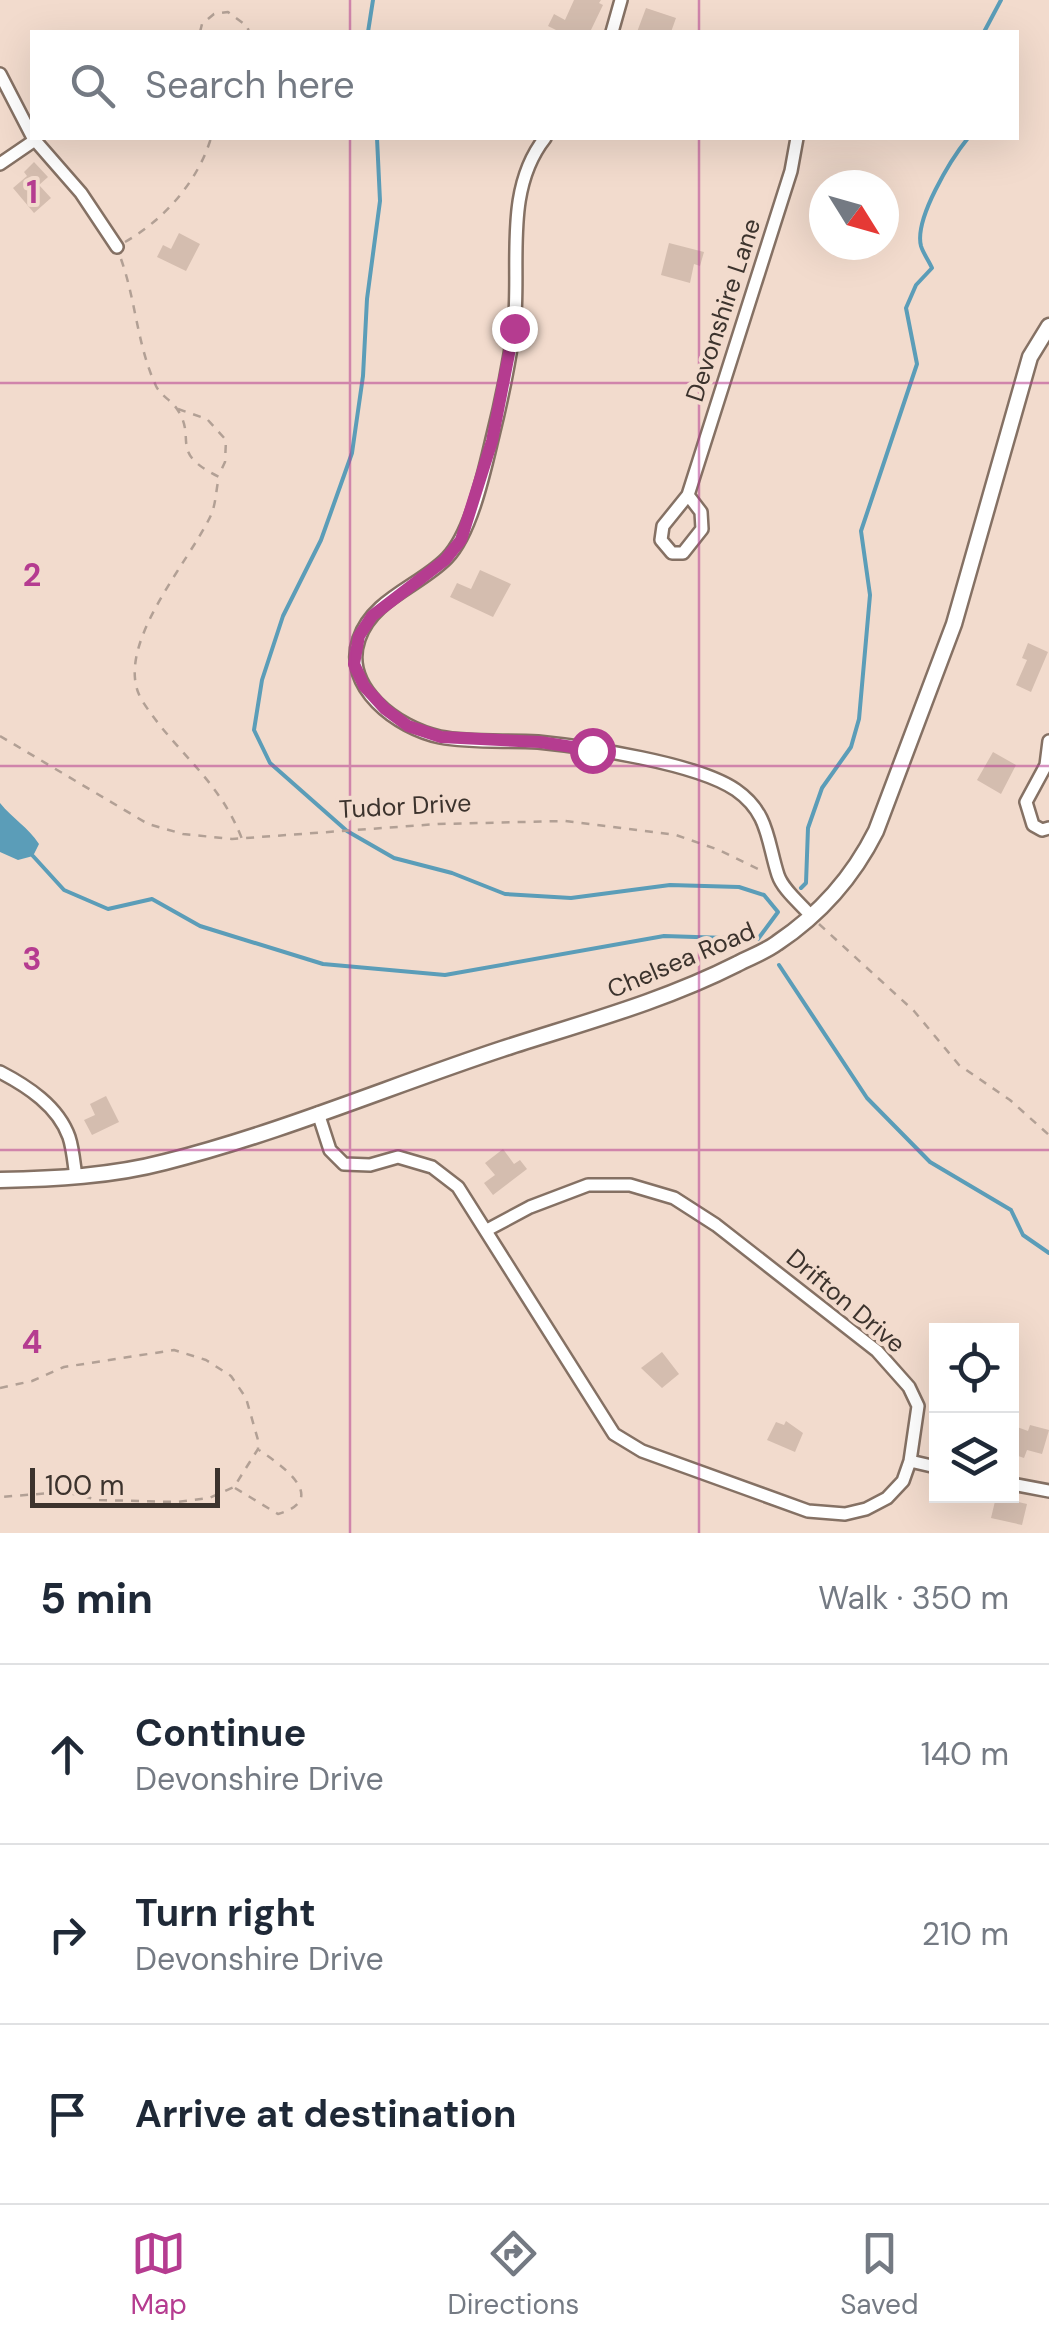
<!DOCTYPE html>
<meta charset="utf-8">
<style>
:root{--surface:#fff;--page:#f2f2f3;--text:#1f2937;--muted:#747a83;--line:#e0e1e3;--accent:#b53c90}
body{margin:0;font-family:"DM Sans",sans-serif;background:var(--page);color:var(--text)}
.controls{position:absolute;right:30px;bottom:30px;display:grid;overflow:hidden;border-radius:0px;box-shadow:0 10px 40px #0002}
.controls button{width:90px;height:90px;display:grid;place-items:center;padding:0;border:0;border-bottom:2px solid var(--line);background:var(--surface);color:var(--text);font:50px sans-serif}
.compass{position:absolute;left:809px;top:170px;width:90px;height:90px;border-radius:50%;background:var(--surface);box-shadow:0 10px 40px #0002;rotate:127deg}
.scale{position:absolute;left:30px;bottom:25px;width:190px;box-sizing:border-box;padding-left:10px;border:5px solid #3c332d;border-top:0;font-size:28px;line-height:35px;white-space:nowrap;color:#3c332d;-webkit-text-stroke:8px #f2dbcd;paint-order:stroke}
.stop{position:absolute;width:30px;height:30px;margin:-22px;border:8px solid #b53c90;border-radius:50%;background:#fff}
.stop.end{background:#b53c90;border-color:#fff;box-shadow:0 2px 10px #0008}
.list{margin:0;padding:0;list-style:none}
h2{display:flex;justify-content:space-between;align-items:center;height:130px;margin:0;padding:0 40px;font-size:42px}
h2 small{font-size:32px;font-weight:400;color:var(--muted)}
.list li{display:grid;grid-template-columns:65px 1fr auto;gap:30px;align-items:center;box-sizing:border-box;height:180px;padding:0 40px;border-top:2px solid var(--line)}
.list b{display:block;font-size:38px;white-space:nowrap}
.list p{margin:0;font-size:32px;white-space:nowrap;color:var(--muted)}
.list em{font-size:32px;font-style:normal;color:var(--muted)}
.icon{flex:none;width:55px;height:55px;fill:none;stroke:currentColor;stroke-width:2;stroke-linecap:round;stroke-linejoin:round}
.map{position:relative;flex:none;width:1049px;height:1533px;overflow:hidden}
.search{position:absolute;background:var(--surface);box-shadow:0 10px 40px #0002;left:30px;right:30px;top:30px;height:110px;display:flex;align-items:center;gap:25px;box-sizing:border-box;padding:0 35px;border-radius:0px;color:var(--muted);font-size:38px}
.sheet{height:670px;background:var(--surface)}
nav{display:flex;justify-content:space-around;align-items:center;box-sizing:border-box;height:140px;border-top:2px solid var(--line);background:var(--surface);font-size:28px;color:var(--muted)}
nav a{display:grid;justify-items:center;gap:5px}
nav .on{color:var(--accent)}
.map>svg:first-child{display:block}
.water{fill:#5b9db8}
.lines{fill:none;stroke-linecap:round;stroke-linejoin:round}
.stream{stroke:#5b9db8;stroke-width:4}
.building{fill:#d4bdaf}
.minor-casing{stroke:#857164;stroke-width:16}
.tertiary-casing{stroke:#857164;stroke-width:19}
.path{stroke:#b2a095;stroke-width:2.5;stroke-dasharray:8 8;stroke-linecap:butt}
.minor{stroke:#fff;stroke-width:11}
.tertiary{stroke:#fff;stroke-width:14}
.route{stroke:#b53c90;stroke-width:12}
.grid{fill:none;stroke:#b53c90;stroke-width:2.5;stroke-opacity:0.55}
.labels{text-anchor:middle;dominant-baseline:central;stroke-width:8;stroke-linejoin:round;paint-order:stroke}
.street-label{font-size:25px;fill:#3c332d;stroke:#f2dbcd}
.grid-label{font-size:32px;text-anchor:middle;font-weight:bold;fill:#b53c90;stroke:#f2dbcd;stroke-width:8;stroke-linejoin:round;paint-order:stroke}
</style>
<div class="map">
<svg width="1049" height="1533" viewBox="0 0 1049 1533">
<rect width="100%" height="100%" fill="#f2dbcd"/>
<path class="water" d="M0,803C13,819 28,827 39,844L33,856L18,860L0,852Z"/>
<g class="lines">
<path class="stream" d="M368,32L373,0
M984,32L1001,0
M33,856L64,890L108,909L152,899L200,926L323,964L445,975L664,936L758,939L778,912L764,895L739,887L670,885L571,898L505,894L452,873L394,858L347,831L270,763L254,730L262,680L283,616L321,540L352,453L363,376L367,299L380,201L377,138
M801,888L806,883L808,828L822,788L851,747L859,719L870,595L861,531L917,364L906,308L916,285L932,268C929,261 923,253 921,246C914,219 951,159 968,138
M779,965L867,1098L930,1162L1011,1210L1023,1235L1049,1253"/>
</g>
<path class="building" d="M574,0H601L599,3L603,5L590,32H560L548,26L554,14L565,20Z
M646,8L676,18L671,32H637Z
M34,162L48,177L39,185L51,198L34,213L13,188L27,176L24,172Z
M179,233L200,244L186,271L157,257L163,245L171,249Z
M669,243L704,252L700,266L694,264L690,283L661,275Z
M480,570L511,584L493,617L450,597L457,583L471,589Z
M1028,643L1048,652L1031,692L1016,685L1027,660L1022,658Z
M993,752L1016,765L1001,794L977,780Z
M106,1096L119,1122L92,1135L84,1120L95,1115L90,1104Z
M503,1149L514,1164L520,1160L527,1169L493,1195L484,1183L495,1175L485,1163Z
M662,1352L679,1374L662,1388L641,1368Z
M786,1421L803,1433L795,1452L767,1440L776,1422L784,1425Z
M1030,1425L1049,1430L1042,1454L1027,1450L1024,1458L1012,1454L1017,1427L1028,1431Z
M996,1497L1027,1504L1022,1525L991,1518Z"/>
<g class="lines">
<g class="minor-casing">
<path id="minor" d="M612,32L621,0
M0,74L32,136
M33,138L81,193L117,247
M545,138C503,191 521,265 514,328C509,365 501,403 492,439C484,473 471,533 447,558C420,586 372,599 359,639C342,687 397,728 440,737C471,743 506,740 538,742C587,747 697,763 736,790C769,813 767,841 778,875C783,890 801,904 811,916
M0,164L35,140
M688,495L701,512L702,529L683,553H672L661,540L663,526L688,495L791,171L797,138
M1049,741L1046,765L1026,802L1033,825L1042,830L1049,828
M0,1072C27,1086 58,1106 69,1137C73,1149 74,1164 76,1177
M318,1113L330,1150L344,1164L370,1165L398,1157L432,1167L458,1187L614,1434L642,1451L808,1511L845,1514L866,1509L887,1498L903,1481L910,1461L918,1406L909,1387L877,1351L716,1225L674,1198L630,1185H588L530,1207L487,1230
M910,1461L936,1467
M1012,1484L1049,1491"/>
</g>
<g class="tertiary-casing">
<path id="tertiary" d="M0,1180C54,1179 112,1176 165,1162C280,1133 390,1086 502,1049C582,1023 662,1002 737,964C750,957 765,952 777,943C819,915 853,877 876,831L954,624L1030,357L1049,326"/>
</g>
<path class="path" d="M200,32L202,24L214,14L228,12L247,26L249,32
M125,242C165,219 198,181 211,138
M121,259C136,301 137,345 156,386C161,396 171,400 177,409C198,440 167,451 219,477C216,489 216,504 211,515C189,563 109,650 143,702C176,753 219,779 242,839
M178,409L207,419L226,440L225,462L219,475
M0,736L148,824L183,834L232,839L438,824L565,821L676,835L719,850L764,872
M819,924L914,1011L959,1065L1010,1100L1049,1135
M0,1388L32,1381L64,1367L174,1350L206,1360L231,1376L246,1398L258,1440V1449L234,1487L209,1498L177,1502L99,1500L65,1492L0,1497
M235,1488L278,1514C331,1499 280,1464 259,1450"/>
<use href="#minor" class="minor"/>
<use href="#tertiary" class="tertiary"/>
</g>
<g class="lines">
<path class="route" d="M514,328L492,441L461,540L445,560L372,616L359,636L354,664L364,686L385,709L408,726L441,737L540,742L592,750"/>
</g>
<path class="grid" d="M350,0V32M699,0V32M350,138V1533M699,138V1533M0,383H1049M0,766H1049M0,1150H1049"/>
<g class="labels">
<g class="street-label">
<text transform="translate(723 310) rotate(-72)">Devonshire Lane</text>
<text transform="translate(405 806) rotate(-3)">Tudor Drive</text>
<text transform="translate(681 960) rotate(-23)">Chelsea Road</text>
<text transform="translate(846 1301) rotate(40)">Drifton Drive</text>
</g>
</g>
<g class="grid-label">
<text x="32" y="203">1</text>
<text x="32" y="586">2</text>
<text x="32" y="970">3</text>
<text x="32" y="1353">4</text>
</g>
</svg>
<div class="controls">
<button><svg class="icon" aria-label="locate" viewBox="0 0 24 24"><circle cx="12" cy="12" r="6"/><path d="M12 2v4M12 18v4M2 12h4M18 12h4"/></svg></button>
<button><svg class="icon" aria-label="layers" viewBox="0 0 24 24"><path d="M12 4l9 5-9 5-9-5zM3 14l9 5 9-5"/></svg></button>
</div>
<svg class="compass" viewBox="-18 -18 36 36"><path d="M0-13l5 13h-10z" fill="#e53935"/><path d="M0 13l5-13h-10z" fill="#747a83"/></svg>
<div class="scale">100 m</div>
<div class="stop" style="left:592px;top:750px"></div>
<div class="stop end" style="left:514px;top:328px"></div>
<div class="search"><svg class="icon" aria-label="search" viewBox="0 0 24 24"><circle cx="10" cy="10" r="6"/><path d="M15 15l6 6"/></svg>Search here</div>
</div>
<section class="sheet">
<h2>5 min<small>Walk · 350 m</small></h2>
<ul class="list">
<li><svg class="icon" aria-label="ahead" viewBox="0 0 24 24"><path d="M12 20V5M6 11l6-6 6 6"/></svg><div><b>Continue</b><p>Devonshire Drive</p></div><em>140 m</em></li>
<li><svg class="icon" aria-label="right" viewBox="0 0 24 24"><path d="M7 20v-9h11M14 6l5 5-5 5"/></svg><div><b>Turn right</b><p>Devonshire Drive</p></div><em>210 m</em></li>
<li><svg class="icon" aria-label="arrive" viewBox="0 0 24 24"><path d="M6 21V4h12l-3 4 3 4H6"/></svg><div><b>Arrive at destination</b></div></li>
</ul>
</section>
<nav>
<a class="on"><svg class="icon" aria-label="map" viewBox="0 0 24 24"><path d="M3 6l6-2 6 2 6-2v14l-6 2-6-2-6 2zM9 4v14M15 6v14"/></svg>Map</a>
<a><svg class="icon" aria-label="directions" viewBox="0 0 24 24"><path d="M12 3l9 9-9 9-9-9zM9 14v-3h6M13 9l2 2-2 2"/></svg>Directions</a>
<a><svg class="icon" aria-label="saved" viewBox="0 0 24 24"><path d="M7 4h10v16l-5-4-5 4z"/></svg>Saved</a>
</nav>
